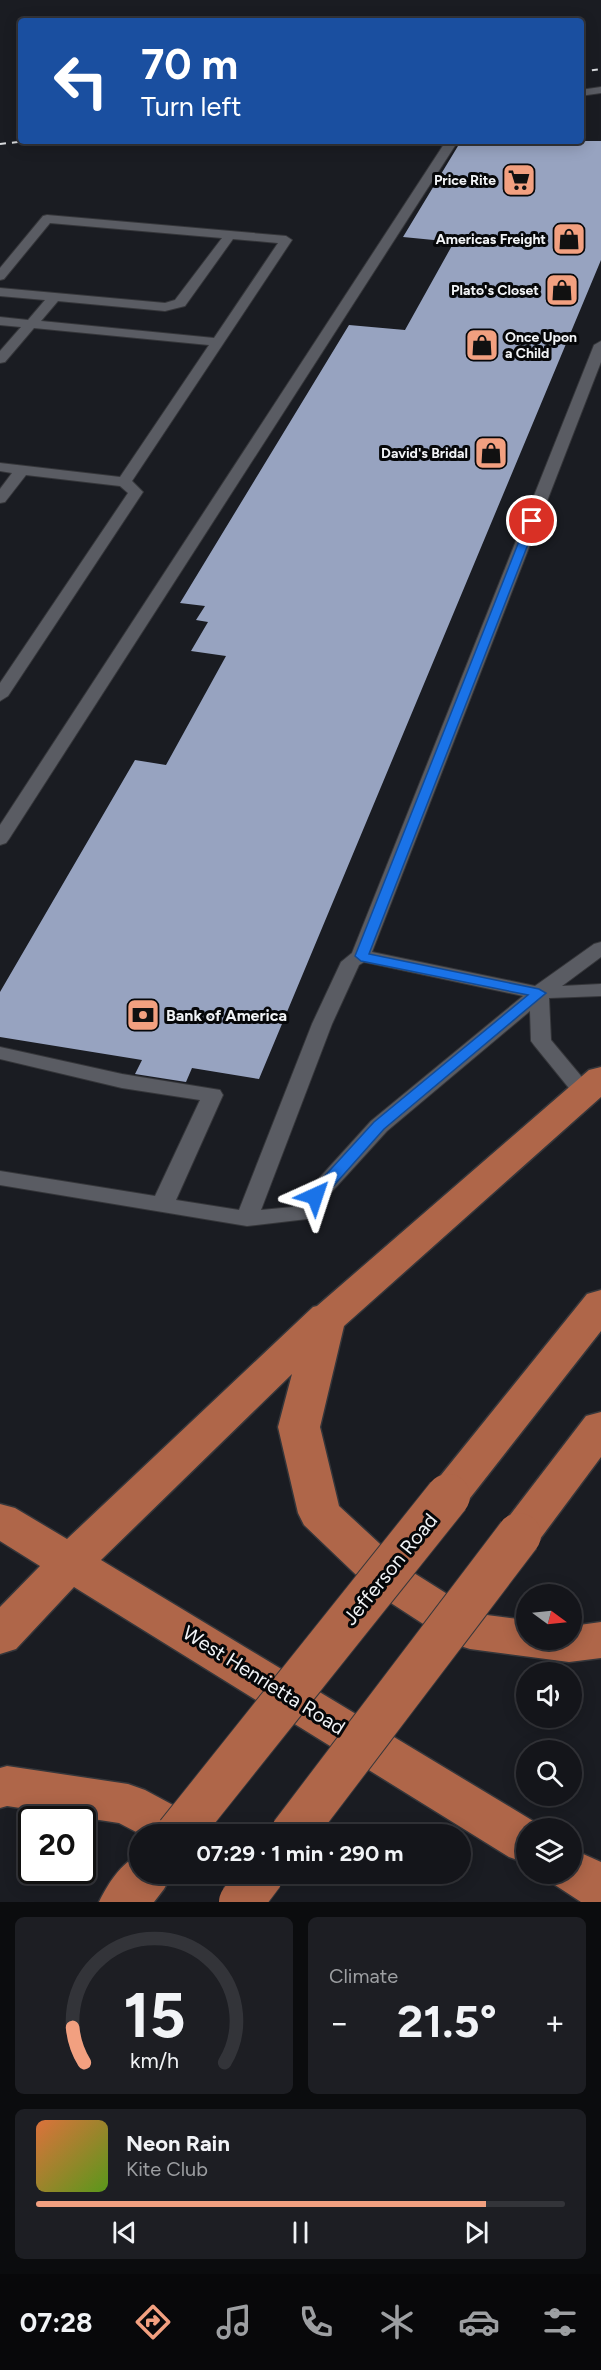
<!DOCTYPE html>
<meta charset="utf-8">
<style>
body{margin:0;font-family:Figtree,sans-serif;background:#1d1e23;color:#f1f3f6;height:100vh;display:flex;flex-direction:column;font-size:22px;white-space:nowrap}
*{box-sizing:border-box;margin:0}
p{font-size:20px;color:#9d9fa2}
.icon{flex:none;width:33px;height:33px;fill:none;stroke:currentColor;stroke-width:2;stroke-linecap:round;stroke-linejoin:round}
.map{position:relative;height:1902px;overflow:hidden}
.side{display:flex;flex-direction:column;gap:15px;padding:15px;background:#0b0c0e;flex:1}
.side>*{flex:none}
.hud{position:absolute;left:18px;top:18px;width:566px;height:126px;border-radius:6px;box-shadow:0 3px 15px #0003,0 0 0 2px #333439;background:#1a4fa0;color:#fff;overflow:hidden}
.needle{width:39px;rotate:105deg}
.controls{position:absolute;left:516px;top:1584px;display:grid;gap:12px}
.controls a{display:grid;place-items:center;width:66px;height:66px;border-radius:50%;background:#14151a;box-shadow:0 3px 15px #0003,0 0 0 2px #333439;font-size:30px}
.speed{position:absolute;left:18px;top:1806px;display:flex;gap:12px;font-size:30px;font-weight:700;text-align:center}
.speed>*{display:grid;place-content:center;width:78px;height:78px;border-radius:50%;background:#14151a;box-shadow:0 3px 15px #0003,0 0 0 2px #333439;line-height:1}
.speed .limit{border:3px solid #111;border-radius:9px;background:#fff;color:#111}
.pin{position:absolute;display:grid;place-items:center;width:51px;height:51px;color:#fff;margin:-26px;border:3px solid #fff;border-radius:50%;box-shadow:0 2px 6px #0007}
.me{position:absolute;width:66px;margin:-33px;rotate:42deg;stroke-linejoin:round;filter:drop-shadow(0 0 4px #0008)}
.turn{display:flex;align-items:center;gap:21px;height:126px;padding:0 24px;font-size:27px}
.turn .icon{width:78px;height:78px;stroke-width:2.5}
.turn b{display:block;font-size:42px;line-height:51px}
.big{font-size:45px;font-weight:700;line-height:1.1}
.side .widget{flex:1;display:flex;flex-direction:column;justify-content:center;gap:9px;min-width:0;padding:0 21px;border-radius:9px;background:#1d1e23}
.side .dial{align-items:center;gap:0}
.dial svg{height:156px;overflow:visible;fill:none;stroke:#333439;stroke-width:7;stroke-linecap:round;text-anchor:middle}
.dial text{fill:#f1f3f6;stroke:none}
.song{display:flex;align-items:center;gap:18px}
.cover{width:72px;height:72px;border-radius:9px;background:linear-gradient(135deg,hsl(20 70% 55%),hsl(90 70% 35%))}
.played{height:6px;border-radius:3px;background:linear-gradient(90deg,#f2a080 85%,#333439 85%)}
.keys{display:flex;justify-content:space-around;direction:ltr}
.heat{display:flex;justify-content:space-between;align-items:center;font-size:33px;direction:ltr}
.side .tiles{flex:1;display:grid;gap:15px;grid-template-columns:1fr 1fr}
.widget:last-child{grid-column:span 2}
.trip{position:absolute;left:129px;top:1824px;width:342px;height:60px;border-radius:30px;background:#14151a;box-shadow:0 3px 15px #0003,0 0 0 2px #333439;font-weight:700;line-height:60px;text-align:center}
.tabs{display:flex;height:96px;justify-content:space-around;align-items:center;background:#08080a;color:#9d9fa2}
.tabs .icon{width:42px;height:42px}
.tabs .active{color:#f2a080}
.tabs b{font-size:27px;color:#f1f3f6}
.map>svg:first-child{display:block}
.building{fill:#97a3c0}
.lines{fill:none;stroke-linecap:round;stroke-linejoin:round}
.service-casing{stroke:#35363a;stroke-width:2}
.primary-casing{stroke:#35363a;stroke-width:3}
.service{fill:#5a5c63;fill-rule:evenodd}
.primary{fill:#af6649;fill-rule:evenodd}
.rail{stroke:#d8dadd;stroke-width:2;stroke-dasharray:6 6;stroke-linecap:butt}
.primary-bridge-casing{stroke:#35363a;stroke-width:46;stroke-linecap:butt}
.primary-bridge{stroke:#af6649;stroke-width:44}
.route{fill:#1a73e8;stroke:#114b97;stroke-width:1.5}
.labels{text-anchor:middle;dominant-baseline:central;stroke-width:6;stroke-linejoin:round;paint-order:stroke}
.far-poi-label{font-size:14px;font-weight:bold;fill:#f1f3f6;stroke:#060709;text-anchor:end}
.poi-label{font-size:16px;font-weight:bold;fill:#f1f3f6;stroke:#060709;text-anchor:start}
.near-street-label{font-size:20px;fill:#f1f3f6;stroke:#060709}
</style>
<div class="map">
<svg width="601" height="1902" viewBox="0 0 601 1902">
<rect width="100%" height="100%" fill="#1a1c22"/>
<path class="building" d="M461,141H601V260L259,1079L192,1068L186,1082L135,1074L142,1060L0,1037V992L135,760L166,765L226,656L191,651L208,622L196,620L205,606L180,603L349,325L405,330L454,242L403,237Z"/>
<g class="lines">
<g class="service-casing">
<g id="service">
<path d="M601,87V93L580,96V90Z"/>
<path d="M446,141H458L9,839L6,843L0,845V825Z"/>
<path d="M47,215L286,236L292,240L132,481L143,492L8,696L0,701V683L128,493L120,486L26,475L5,502L0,503V489L12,473L0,471V463L120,477L209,345L34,328L5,362L0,363V351L21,327L0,325V317L28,320L45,300L0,296V288L165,303L175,300L222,238L50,223L4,279L0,280V268L43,216ZM233,239L278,243L214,338L41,321L58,301L165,311L185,306Z"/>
<path d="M601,341V362L372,952L535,986L594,944L601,942V957L562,986L601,984V996L549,998L551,1040L591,1088L594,1093L591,1098L584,1100L577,1098L534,1045L531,1041L530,1011L387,1131L307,1219L247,1226L0,1185V1171L155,1196L200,1100L122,1088L0,1059V1047L122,1074L220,1090L223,1095L176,1200L239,1210L312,1024L341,962L352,953L594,345ZM364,962L523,996L371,1121L293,1207L261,1210L332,1024L359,965Z"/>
</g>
</g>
<g class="primary-casing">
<g id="primary">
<path d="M601,1067V1097L344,1326L320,1427L339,1506L406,1568L479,1614L526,1620V1640H572V1626L601,1622V1658L569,1662L470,1649L454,1644L374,1592L304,1525L298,1513L278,1427L292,1374L101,1560L543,1827L526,1828V1863L509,1857L74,1587L16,1649L0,1654V1607L40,1566L0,1541V1504L15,1508L67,1539L313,1307L317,1306L589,1070Z"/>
<path d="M601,1290V1331L463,1507L448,1512L433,1507L427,1496L433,1485L587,1294Z"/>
<path d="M601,1412V1457L534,1547L519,1552L504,1547L497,1535L504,1523L586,1416Z"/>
<path d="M7,1766L128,1784L145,1790L199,1819L206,1834H140L119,1823L7,1806L0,1808V1768Z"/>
<path d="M572,1849L601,1862V1902H581L555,1885L549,1874H572Z"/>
<path d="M140,1855V1874H172L164,1889L154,1902H99C108,1884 121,1862 140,1855Z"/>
</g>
</g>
<use href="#service" class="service"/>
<use href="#primary" class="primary"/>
<g class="rail">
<path d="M580,72L601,69"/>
<path d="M0,144L28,141"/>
</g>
<g class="primary-bridge-casing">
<g id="primary-bridge">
<path d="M178,1834L448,1496"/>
<path d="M292,1834L519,1535"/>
<path d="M241,1902L262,1874"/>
</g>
</g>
<use href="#primary-bridge" class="primary-bridge"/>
</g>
<path class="route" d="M532,518L537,521L369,954L539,989L546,993L384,1129L321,1200H310L307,1196L310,1192L374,1122L528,995L361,961L355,956L527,521Z"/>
<defs>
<g id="supermarket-square" transform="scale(1.725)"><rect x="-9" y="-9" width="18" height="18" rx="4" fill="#f2a080" stroke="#060709"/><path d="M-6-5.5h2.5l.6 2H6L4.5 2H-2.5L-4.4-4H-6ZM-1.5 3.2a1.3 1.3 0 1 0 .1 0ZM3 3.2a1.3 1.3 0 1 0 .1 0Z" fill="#111"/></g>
<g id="shop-square" transform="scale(1.725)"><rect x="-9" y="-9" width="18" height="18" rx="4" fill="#f2a080" stroke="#060709"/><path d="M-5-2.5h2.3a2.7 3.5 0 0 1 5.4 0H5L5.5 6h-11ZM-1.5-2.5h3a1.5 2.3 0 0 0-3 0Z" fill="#111"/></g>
<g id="bank-square" transform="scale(1.725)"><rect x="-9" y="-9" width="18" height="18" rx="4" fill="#f2a080" stroke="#060709"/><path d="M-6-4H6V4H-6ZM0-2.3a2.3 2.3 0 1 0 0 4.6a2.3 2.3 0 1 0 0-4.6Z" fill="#111"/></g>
</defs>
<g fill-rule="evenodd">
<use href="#supermarket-square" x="519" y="180"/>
<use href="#shop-square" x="569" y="239"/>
<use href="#shop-square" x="562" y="290"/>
<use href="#shop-square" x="482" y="345"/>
<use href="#shop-square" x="491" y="453"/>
<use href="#bank-square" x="143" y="1015"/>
</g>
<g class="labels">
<g class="far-poi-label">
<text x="496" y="180">Price Rite</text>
<text x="546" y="239">Americas Freight</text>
<text x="539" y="290">Plato's Closet</text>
<text x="505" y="337" text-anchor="start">Once Upon<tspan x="505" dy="16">a Child</tspan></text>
<text x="468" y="453">David's Bridal</text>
</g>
<g class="poi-label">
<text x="166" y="1015">Bank of America</text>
</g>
<g class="near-street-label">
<text transform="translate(390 1569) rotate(-51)">Jefferson Road</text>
<text transform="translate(264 1680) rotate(32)">West Henrietta Road</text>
</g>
</g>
</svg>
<div class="controls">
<a><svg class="needle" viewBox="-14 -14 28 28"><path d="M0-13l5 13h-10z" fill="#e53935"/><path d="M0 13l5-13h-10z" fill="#9d9fa2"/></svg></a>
<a><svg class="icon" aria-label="sound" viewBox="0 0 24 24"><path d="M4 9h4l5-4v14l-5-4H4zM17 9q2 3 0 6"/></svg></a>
<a><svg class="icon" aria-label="search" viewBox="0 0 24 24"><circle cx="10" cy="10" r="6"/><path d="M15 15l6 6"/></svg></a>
<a><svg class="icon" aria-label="layers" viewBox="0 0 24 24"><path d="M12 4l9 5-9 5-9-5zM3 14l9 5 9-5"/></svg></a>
</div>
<div class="speed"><div class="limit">20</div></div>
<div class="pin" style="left:532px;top:521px;background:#d93025"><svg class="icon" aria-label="arrive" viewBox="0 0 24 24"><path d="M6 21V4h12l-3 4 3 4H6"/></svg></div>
<svg class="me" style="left:315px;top:1196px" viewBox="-20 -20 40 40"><path d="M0-17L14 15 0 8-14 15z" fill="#1a73e8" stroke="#fff" stroke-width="4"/></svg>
<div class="trip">07:29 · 1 min · 290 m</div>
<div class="hud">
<div class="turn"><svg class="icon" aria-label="left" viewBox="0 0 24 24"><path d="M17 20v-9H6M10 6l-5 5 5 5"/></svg><div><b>70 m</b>Turn left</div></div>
</div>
</div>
<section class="side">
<div class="tiles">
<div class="widget dial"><svg viewBox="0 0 100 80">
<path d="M14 69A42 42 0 1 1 86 69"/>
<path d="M14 69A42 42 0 0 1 8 51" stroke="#f2a080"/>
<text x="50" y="56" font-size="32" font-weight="700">15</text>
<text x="50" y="72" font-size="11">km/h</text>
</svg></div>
<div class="widget"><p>Climate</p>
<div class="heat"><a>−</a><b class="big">21.5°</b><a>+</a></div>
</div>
<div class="widget">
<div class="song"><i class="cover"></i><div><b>Neon Rain</b><p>Kite Club</p></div></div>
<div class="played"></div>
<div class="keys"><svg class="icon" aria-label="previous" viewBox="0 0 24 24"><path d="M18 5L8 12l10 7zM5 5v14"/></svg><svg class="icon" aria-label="pause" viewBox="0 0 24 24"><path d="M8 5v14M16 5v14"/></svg><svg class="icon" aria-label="next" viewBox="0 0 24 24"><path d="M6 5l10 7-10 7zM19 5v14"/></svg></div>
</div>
</div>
</section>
<nav class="tabs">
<b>07:28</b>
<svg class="icon active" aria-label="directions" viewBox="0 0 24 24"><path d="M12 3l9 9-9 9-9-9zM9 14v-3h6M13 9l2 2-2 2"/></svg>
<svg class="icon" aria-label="music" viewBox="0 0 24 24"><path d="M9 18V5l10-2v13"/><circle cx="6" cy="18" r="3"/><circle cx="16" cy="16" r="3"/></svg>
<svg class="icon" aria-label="phone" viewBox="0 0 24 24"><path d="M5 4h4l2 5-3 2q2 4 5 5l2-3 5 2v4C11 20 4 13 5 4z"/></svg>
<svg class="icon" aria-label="climate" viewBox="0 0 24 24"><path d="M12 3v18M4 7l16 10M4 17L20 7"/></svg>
<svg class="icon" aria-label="car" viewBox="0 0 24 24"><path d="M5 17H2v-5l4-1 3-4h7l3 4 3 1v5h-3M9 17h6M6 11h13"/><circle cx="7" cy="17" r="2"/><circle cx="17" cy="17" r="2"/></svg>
<svg class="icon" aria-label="filters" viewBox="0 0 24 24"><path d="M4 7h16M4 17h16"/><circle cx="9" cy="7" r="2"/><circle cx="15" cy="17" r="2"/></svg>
</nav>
